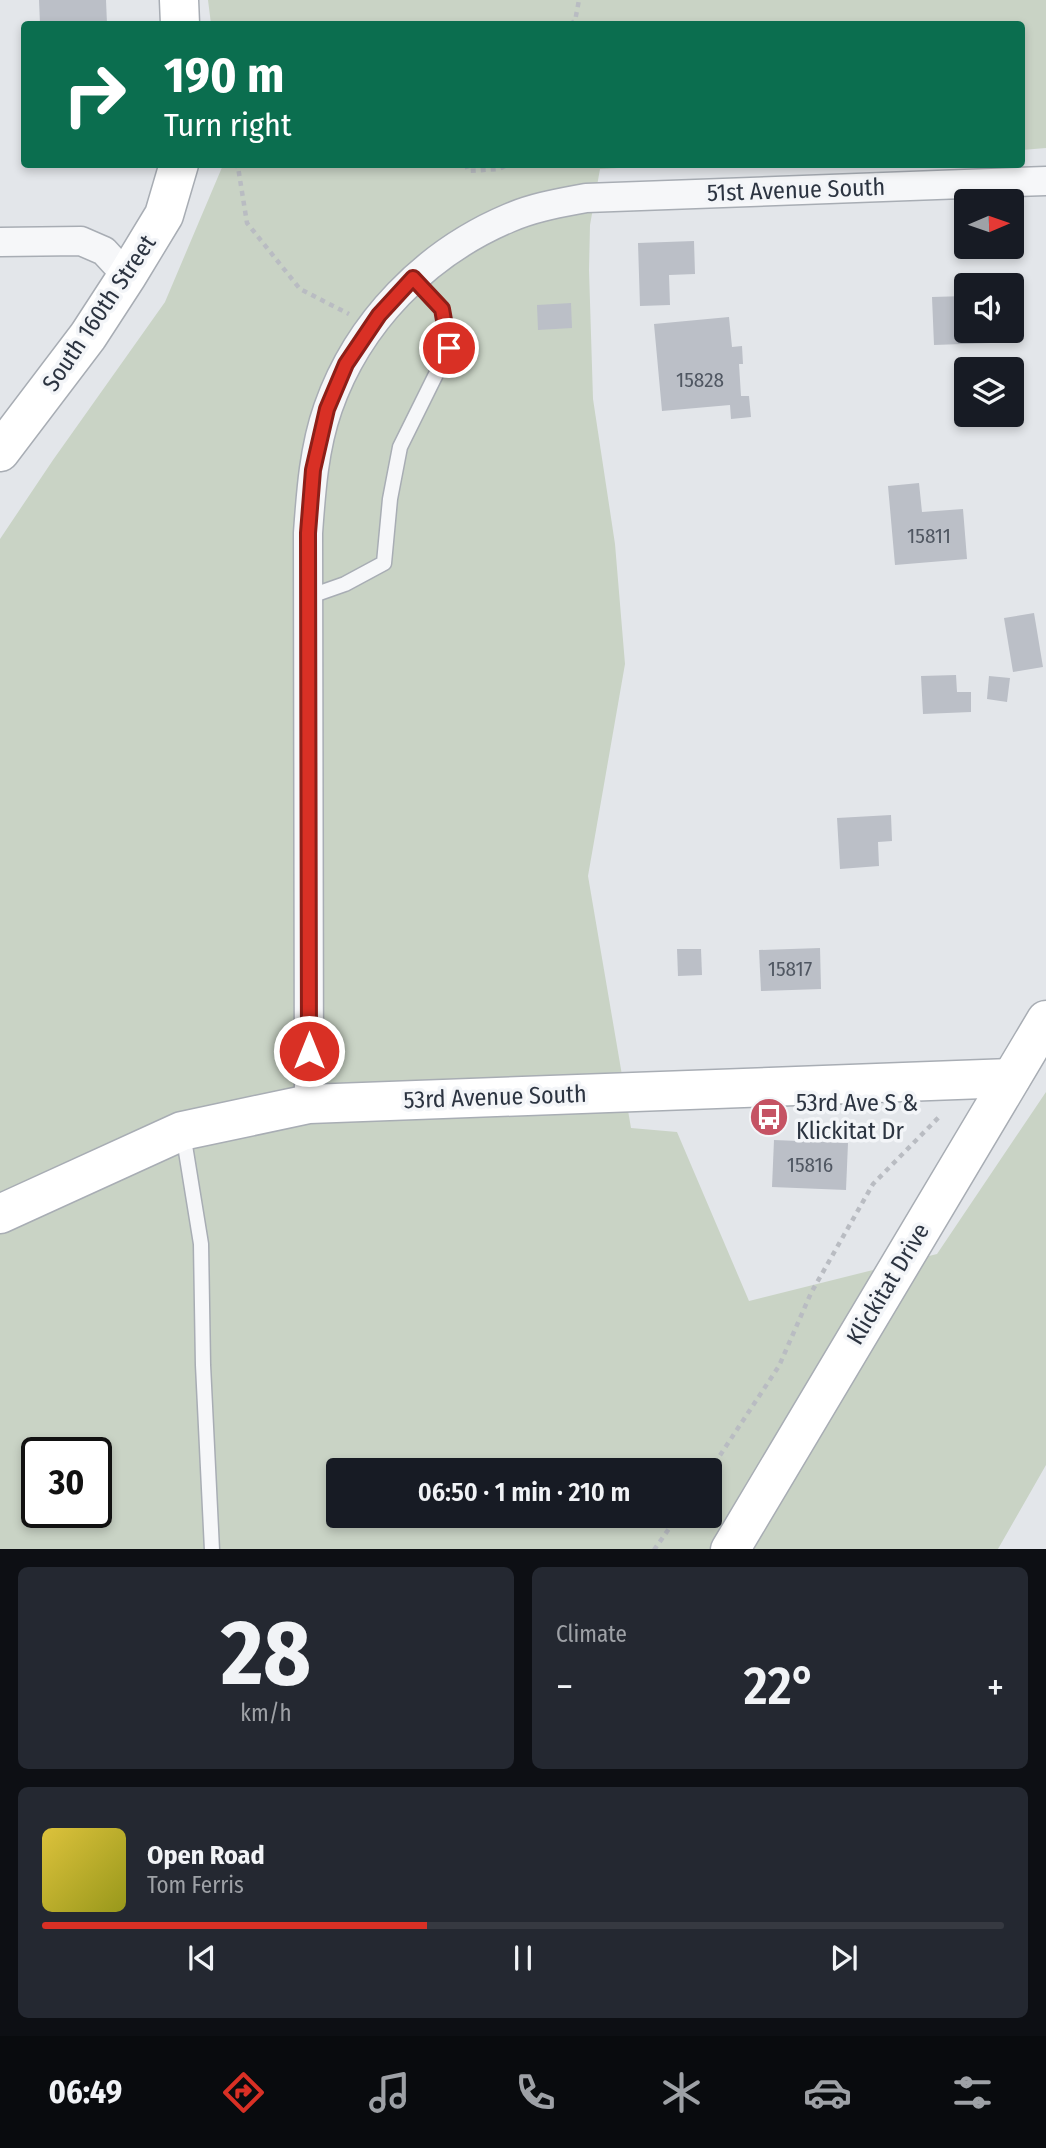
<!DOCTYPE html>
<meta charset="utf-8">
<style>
body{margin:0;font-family:"Fira Sans Condensed",sans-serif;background:#242831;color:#f1f3f6;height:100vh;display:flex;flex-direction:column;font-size:26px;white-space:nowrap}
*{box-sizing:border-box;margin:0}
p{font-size:23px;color:#9ea1a6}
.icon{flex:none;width:38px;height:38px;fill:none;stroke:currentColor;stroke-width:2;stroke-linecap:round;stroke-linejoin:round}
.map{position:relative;height:1549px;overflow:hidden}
.details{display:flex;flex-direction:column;gap:18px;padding:18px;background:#0d0f14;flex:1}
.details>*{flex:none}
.hud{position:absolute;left:21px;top:21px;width:1004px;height:147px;border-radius:7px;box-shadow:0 4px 10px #0003;background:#0b6e4f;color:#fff;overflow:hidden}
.needle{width:46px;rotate:88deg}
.tools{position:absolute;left:954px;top:189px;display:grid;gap:14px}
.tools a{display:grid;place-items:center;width:70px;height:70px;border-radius:7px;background:#171b24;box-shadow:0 4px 10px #0003;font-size:35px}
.speed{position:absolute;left:21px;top:1437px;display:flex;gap:14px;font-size:35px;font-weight:700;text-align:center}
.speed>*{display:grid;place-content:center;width:91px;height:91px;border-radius:50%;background:#171b24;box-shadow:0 4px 10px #0003;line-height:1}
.speed .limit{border:4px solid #111;border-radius:10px;background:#fff;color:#111}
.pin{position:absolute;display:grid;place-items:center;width:60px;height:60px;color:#fff;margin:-30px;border:4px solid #fff;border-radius:50%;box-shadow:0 2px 7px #0007}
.me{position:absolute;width:77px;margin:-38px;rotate:0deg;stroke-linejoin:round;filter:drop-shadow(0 0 5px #0008)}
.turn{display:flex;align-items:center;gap:24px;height:147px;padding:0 28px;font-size:32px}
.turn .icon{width:91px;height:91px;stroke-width:2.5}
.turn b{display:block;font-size:49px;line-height:60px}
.big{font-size:52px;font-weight:600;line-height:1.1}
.details .tile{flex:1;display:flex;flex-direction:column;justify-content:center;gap:10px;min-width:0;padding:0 24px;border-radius:10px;background:#242831}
.details .dial{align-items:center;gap:0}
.dial b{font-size:91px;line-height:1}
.song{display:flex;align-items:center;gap:21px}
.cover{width:84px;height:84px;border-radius:10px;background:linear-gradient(135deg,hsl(50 70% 55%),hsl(60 70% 35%))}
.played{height:7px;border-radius:4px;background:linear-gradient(90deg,#d93025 40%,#363941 40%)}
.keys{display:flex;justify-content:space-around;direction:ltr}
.heat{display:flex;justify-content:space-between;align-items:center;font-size:38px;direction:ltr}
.details .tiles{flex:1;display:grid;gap:18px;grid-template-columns:1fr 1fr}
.tile:last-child{grid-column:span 2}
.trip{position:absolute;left:326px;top:1458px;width:396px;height:70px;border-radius:7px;background:#171b24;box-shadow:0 4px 10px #0003;font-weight:600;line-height:70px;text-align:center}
.menu{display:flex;height:112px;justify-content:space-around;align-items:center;background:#090b0e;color:#9ea1a6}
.menu .icon{width:49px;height:49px}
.menu .active{color:#d93025}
.menu b{font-size:32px;color:#f1f3f6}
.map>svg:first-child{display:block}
.green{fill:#c9d3c5;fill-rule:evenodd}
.building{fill:#bbbfc7}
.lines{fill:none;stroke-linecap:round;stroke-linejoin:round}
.lane-casing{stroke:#a8adb4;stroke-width:17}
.street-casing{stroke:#a8adb4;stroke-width:31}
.secondary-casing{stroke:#a8adb4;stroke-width:41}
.path{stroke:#b9bcc2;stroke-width:4.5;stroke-dasharray:5 5;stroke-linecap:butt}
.lane{stroke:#f6f7f9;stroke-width:14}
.street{stroke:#f6f7f9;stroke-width:28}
.secondary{stroke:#fff;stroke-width:38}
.route-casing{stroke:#8d1f18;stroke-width:18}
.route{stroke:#d93025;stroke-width:12}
.labels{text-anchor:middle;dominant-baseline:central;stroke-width:7;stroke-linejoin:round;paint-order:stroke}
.number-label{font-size:21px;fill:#505762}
.street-label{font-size:24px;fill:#2c3441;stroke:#f3f5f8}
.poi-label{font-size:24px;fill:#2c3441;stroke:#f3f5f8;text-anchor:start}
</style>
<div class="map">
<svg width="1046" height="1550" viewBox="0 0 1046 1550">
<rect width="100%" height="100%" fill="#e3e6ea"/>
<g class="green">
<path d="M208,0H1046V148L1022,150V24H211Z"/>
<path d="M223,165H676L600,169L590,225L589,270L593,399L615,544L625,664L588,876L631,1128L677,1132L749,1301L937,1254L1046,1092V1465L998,1549L0,1550V539L53,460L165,302ZM37,1452H96V1512H37ZM338,1470H709V1516H338Z"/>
</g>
<g class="building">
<path d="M39,0H106L107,24H40Z"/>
<path d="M694,241L695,274L669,275L670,305L640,306L638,243Z"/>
<path d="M966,296V331H990L991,343L934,345L932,297Z"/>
<path d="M571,303L572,328L538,330L537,305Z"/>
<path d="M729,317L732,347L742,346L743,364H739L741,396H749L751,417L731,419L730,405L662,411L654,324Z"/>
<path d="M919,483L922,512L963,509L967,559L895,565L888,486Z"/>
<path d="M1034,613L1043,667L1013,672L1004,618Z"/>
<path d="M956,675L957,692H971V712L923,714L921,676Z"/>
<path d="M989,676L1010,678L1007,702L987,699Z"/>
<path d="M891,815L892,841L878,842L879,866L840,869L837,818Z"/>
<path d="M820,948L821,989L761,991L759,950Z"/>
<path d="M677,949H701L702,975L678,976Z"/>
<path d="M774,1140L848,1143L846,1190L772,1187Z"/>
</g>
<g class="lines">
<g class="lane-casing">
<g id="lane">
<path d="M308,597L345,584L384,563L390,499L400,447L449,348L442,309L413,278"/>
<path d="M183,1133L201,1244L203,1365L212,1550"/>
</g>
</g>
<g class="street-casing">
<g id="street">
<path d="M0,242L81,241L104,251L127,276"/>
<path d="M309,1104L308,533C311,491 314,448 328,408C358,322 426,253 509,218C534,207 560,203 586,198L1046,181"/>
</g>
</g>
<g class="secondary-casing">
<g id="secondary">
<path d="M179,0L180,24"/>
<path d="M0,452L88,336L127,276L164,215L179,164"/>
<path d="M0,1214L182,1131L309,1104L1011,1078"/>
<path d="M730,1550L1046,1020"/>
</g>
</g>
<g class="path">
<path d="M570,24L575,21L579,0"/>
<path d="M233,164L238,167L247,223L300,289L349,314"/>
<path d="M466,164L468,171L499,169L509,164"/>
<path d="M709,1472L779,1366L811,1293L873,1184L939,1117L940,1114"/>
<path d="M654,1550L678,1516"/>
</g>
<use href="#lane" class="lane"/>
<use href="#street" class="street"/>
<use href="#secondary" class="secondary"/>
</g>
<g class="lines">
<g class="route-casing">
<path id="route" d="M309,1051L308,533L313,470L327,409L346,364L379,315L413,278L442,309L449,348"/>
</g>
<use href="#route" class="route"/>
</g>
<defs>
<g id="bus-disc" transform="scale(2.0125)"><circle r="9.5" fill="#c55364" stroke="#f3f5f8"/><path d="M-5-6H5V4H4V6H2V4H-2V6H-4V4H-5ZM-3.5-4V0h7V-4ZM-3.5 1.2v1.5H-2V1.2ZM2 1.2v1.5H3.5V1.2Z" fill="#fff"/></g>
</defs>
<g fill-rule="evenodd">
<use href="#bus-disc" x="769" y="1117"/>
</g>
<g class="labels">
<g class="number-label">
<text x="700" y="380">15828</text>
<text x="929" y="536">15811</text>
<text x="790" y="969">15817</text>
<text x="810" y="1165">15816</text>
</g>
<g class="street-label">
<text transform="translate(796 190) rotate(-2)">51st Avenue South</text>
<text transform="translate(99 313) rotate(-56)">South 160th Street</text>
<text transform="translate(495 1097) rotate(-2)">53rd Avenue South</text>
<text transform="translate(888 1284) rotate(-59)">Klickitat Drive</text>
</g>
<g class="poi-label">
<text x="796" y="1103">53rd Ave S &amp;<tspan x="796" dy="28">Klickitat Dr</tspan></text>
</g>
</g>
</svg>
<div class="tools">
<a><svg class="needle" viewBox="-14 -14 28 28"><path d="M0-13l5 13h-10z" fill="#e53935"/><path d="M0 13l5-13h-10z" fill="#9ea1a6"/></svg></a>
<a><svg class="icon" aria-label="sound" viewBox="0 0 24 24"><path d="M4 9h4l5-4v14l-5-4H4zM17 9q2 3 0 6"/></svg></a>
<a><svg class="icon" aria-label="layers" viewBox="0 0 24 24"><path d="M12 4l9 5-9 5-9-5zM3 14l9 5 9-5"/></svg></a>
</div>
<div class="speed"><div class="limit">30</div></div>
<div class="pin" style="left:449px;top:348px;background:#d93025"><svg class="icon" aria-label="arrive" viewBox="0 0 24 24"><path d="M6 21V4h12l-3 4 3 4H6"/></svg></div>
<svg class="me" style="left:309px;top:1051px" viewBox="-20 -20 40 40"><circle r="17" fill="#d93025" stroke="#fff" stroke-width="3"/><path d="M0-11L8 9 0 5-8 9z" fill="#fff"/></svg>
<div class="trip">06:50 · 1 min · 210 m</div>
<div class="hud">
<div class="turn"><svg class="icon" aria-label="right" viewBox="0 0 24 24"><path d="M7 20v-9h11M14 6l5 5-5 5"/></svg><div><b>190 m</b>Turn right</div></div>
</div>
</div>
<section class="details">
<div class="tiles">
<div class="tile dial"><b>28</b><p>km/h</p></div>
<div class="tile"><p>Climate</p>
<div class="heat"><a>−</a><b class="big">22°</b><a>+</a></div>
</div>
<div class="tile">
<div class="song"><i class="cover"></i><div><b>Open Road</b><p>Tom Ferris</p></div></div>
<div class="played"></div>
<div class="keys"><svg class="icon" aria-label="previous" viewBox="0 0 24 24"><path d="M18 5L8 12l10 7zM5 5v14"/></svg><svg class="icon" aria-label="pause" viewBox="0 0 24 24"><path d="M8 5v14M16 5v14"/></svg><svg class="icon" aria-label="next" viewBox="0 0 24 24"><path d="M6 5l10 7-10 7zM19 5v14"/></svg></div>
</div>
</div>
</section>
<nav class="menu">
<b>06:49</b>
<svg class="icon active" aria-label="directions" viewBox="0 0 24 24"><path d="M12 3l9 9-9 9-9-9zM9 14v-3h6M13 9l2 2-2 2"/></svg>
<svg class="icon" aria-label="music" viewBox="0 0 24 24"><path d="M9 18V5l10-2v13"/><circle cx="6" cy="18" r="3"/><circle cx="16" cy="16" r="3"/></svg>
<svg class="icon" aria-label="phone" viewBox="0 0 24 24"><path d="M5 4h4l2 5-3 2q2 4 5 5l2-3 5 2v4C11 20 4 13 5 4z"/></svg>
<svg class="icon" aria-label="climate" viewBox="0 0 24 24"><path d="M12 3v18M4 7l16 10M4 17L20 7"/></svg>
<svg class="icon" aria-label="car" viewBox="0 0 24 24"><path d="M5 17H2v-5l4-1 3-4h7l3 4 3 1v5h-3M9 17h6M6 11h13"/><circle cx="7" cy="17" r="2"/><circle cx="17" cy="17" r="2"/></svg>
<svg class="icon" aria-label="filters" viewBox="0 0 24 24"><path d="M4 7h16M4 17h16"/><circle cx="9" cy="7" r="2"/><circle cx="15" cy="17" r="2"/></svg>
</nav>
